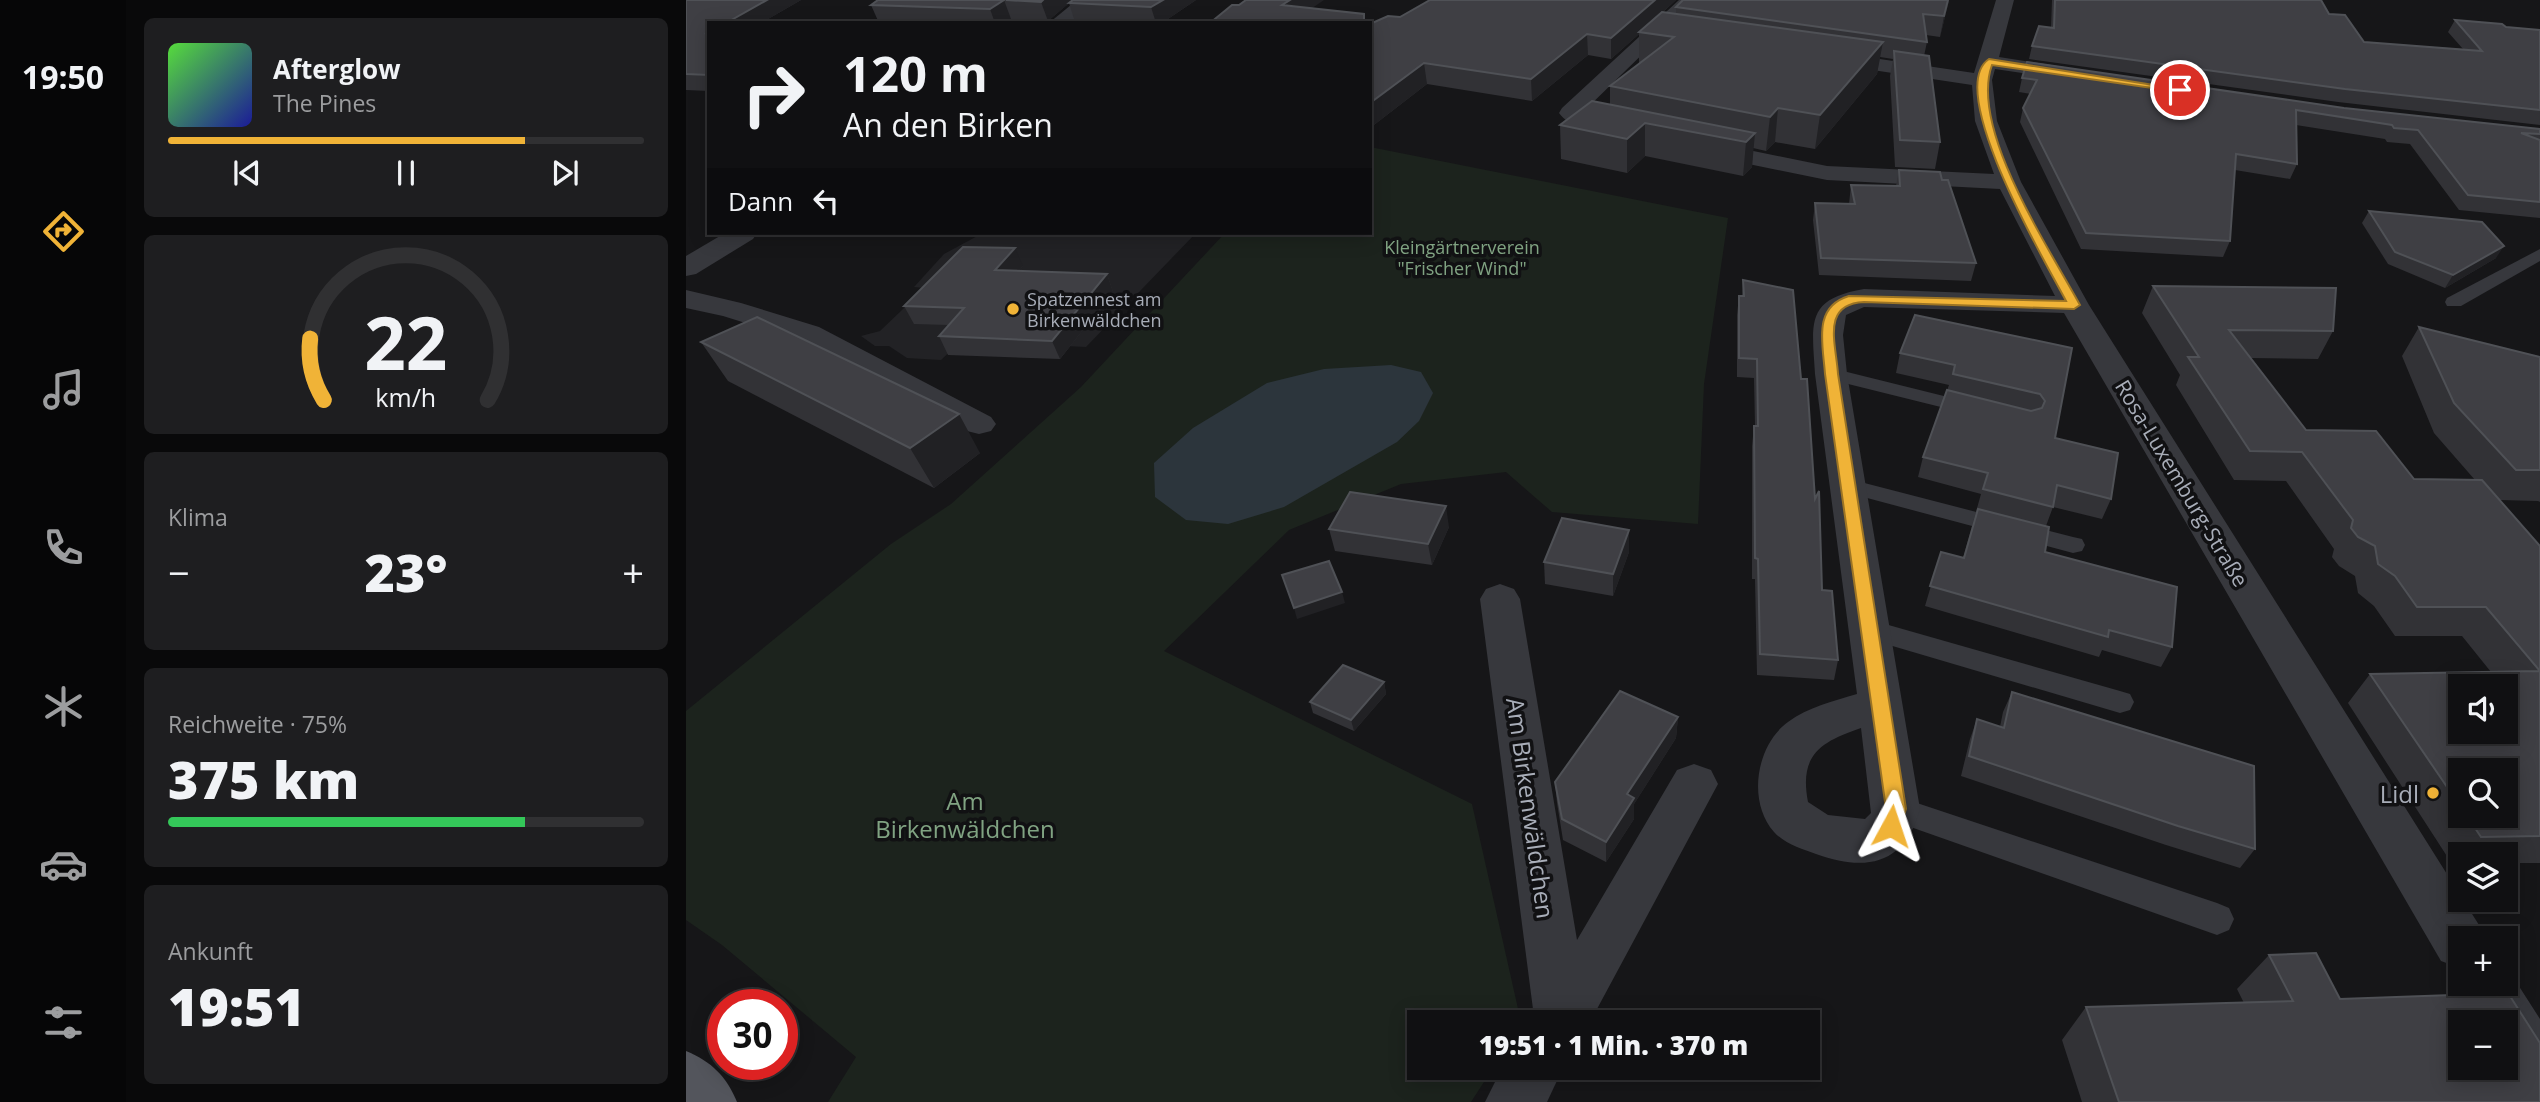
<!DOCTYPE html>
<html lang="de">
<meta charset="utf-8">
<style>
body{margin:0;font-family:"Open Sans",sans-serif;background:#1e1e20;color:#f1f3f6;height:100vh;display:flex;flex-direction:column;font-size:26px;white-space:nowrap}
*{box-sizing:border-box;margin:0}
p{font-size:23px;color:#9c9d9f}
.icon{flex:none;width:38px;height:38px;fill:none;stroke:currentColor;stroke-width:2;stroke-linecap:round;stroke-linejoin:round}
.map{position:relative;flex:1;overflow:hidden}
.sheet{display:flex;flex-direction:column;gap:18px;padding:18px;background:#09090a;width:560px}
.sheet>*{flex:none}
.top-card{position:absolute;left:21px;top:21px;width:665px;height:214px;border-radius:0px;box-shadow:0 4px 18px #0003,0 0 0 2px #303032;background:#101012;color:#f1f3f6;overflow:hidden}
.fabs{position:absolute;left:1762px;top:674px;display:grid;gap:14px}
.fabs a{display:grid;place-items:center;width:70px;height:70px;border-radius:0px;background:#101012;box-shadow:0 4px 18px #0003,0 0 0 2px #303032;font-size:35px}
.speed{position:absolute;left:21px;top:989px;display:flex;gap:14px;font-size:35px;font-weight:700;text-align:center}
.speed>*{display:grid;place-content:center;width:91px;height:91px;border-radius:50%;background:#101012;box-shadow:0 4px 18px #0003,0 0 0 2px #303032;line-height:1}
.speed .limit{border:10px solid #d22;background:#fff;color:#111}
.pin{position:absolute;display:grid;place-items:center;width:60px;height:60px;color:#fff;margin:-30px;border:4px solid #fff;border-radius:50%;box-shadow:0 2px 7px #0007}
.me{position:absolute;width:77px;margin:-38px;rotate:5deg;stroke-linejoin:round;filter:drop-shadow(0 0 5px #0008)}
.turn{display:flex;align-items:center;gap:24px;height:147px;padding:0 21px;font-size:32px}
.turn .icon{width:91px;height:91px;stroke-width:2.5}
.turn b{display:block;font-size:49px;line-height:60px}
.then{display:flex;align-items:center;height:66px;padding:0 21px;background:#0003;gap:14px;font-size:26px}
.big{font-size:52px;font-weight:800;line-height:1.1}
.sheet .widget{flex:1;display:flex;flex-direction:column;justify-content:center;gap:10px;min-width:0;padding:0 24px;border-radius:10px;background:#1e1e20}
.sheet .dial{align-items:center;gap:0}
.dial svg{height:182px;overflow:visible;fill:none;stroke:#303032;stroke-width:7;stroke-linecap:round;text-anchor:middle}
.dial text{fill:#f1f3f6;stroke:none}
.song{display:flex;align-items:center;gap:21px}
.cover{width:84px;height:84px;border-radius:10px;background:linear-gradient(135deg,hsl(110 70% 55%),hsl(240 70% 35%))}
.played{height:7px;border-radius:4px;background:linear-gradient(90deg,#f0b337 75%,#303032 75%)}
.keys{display:flex;justify-content:space-around;direction:ltr}
.heat{display:flex;justify-content:space-between;align-items:center;font-size:38px;direction:ltr}
.charge{height:10px;border-radius:5px;background:linear-gradient(90deg,#34c759 75%,#303032 0)}
.trip{position:absolute;left:721px;top:1010px;width:413px;height:70px;border-radius:0px;background:#101012;box-shadow:0 4px 18px #0003,0 0 0 2px #303032;font-weight:800;line-height:70px;text-align:center}
main{display:flex;flex:1;min-height:0}
.tab-bar{display:flex;flex-direction:column;width:126px;justify-content:space-around;align-items:center;background:#060607;color:#9c9d9f}
.tab-bar .icon{width:49px;height:49px}
.tab-bar .selected{color:#f0b337}
.tab-bar b{font-size:32px;color:#f1f3f6}
.map>svg:first-child{display:block}
.built{fill:#222225}
.green{fill:#1c231d}
.water{fill:#2c353c}
.lines{fill:none;stroke-linecap:round;stroke-linejoin:round}
.service{fill:#37383d;fill-rule:evenodd}
.minor{fill:#37383d;fill-rule:evenodd}
.primary{fill:#53555c;fill-rule:evenodd}
.wall{fill:#323236;fill-rule:evenodd}
.shaded-wall{fill:#212124}
.building{fill:#3f3f44;stroke:#4f5156;stroke-width:2;fill-rule:evenodd}
.route{fill:#f0b337;stroke:#9c7424;stroke-width:2}
.poi-dot{fill:#f0b337;stroke:#111113;stroke-width:2.5}
.labels{text-anchor:middle;dominant-baseline:central;stroke-width:7;stroke-linejoin:round;paint-order:stroke}
.far-park-label{font-size:18px;fill:#80a382;stroke:#111113}
.far-poi-label{font-size:18px;fill:#a8adb8;stroke:#111113;text-anchor:start}
.street-label{font-size:21px;fill:#a8adb8;stroke:#111113}
.near-poi-label{font-size:24px;fill:#a8adb8;stroke:#111113;text-anchor:end}
.near-park-label{font-size:24px;fill:#80a382;stroke:#111113}
.near-street-label{font-size:24px;fill:#a8adb8;stroke:#111113}
</style>
<main>
<nav class="tab-bar">
<b>19:50</b>
<svg class="icon selected" aria-label="directions" viewBox="0 0 24 24"><path d="M12 3l9 9-9 9-9-9zM9 14v-3h6M13 9l2 2-2 2"/></svg>
<svg class="icon" aria-label="music" viewBox="0 0 24 24"><path d="M9 18V5l10-2v13"/><circle cx="6" cy="18" r="3"/><circle cx="16" cy="16" r="3"/></svg>
<svg class="icon" aria-label="phone" viewBox="0 0 24 24"><path d="M5 4h4l2 5-3 2q2 4 5 5l2-3 5 2v4C11 20 4 13 5 4z"/></svg>
<svg class="icon" aria-label="climate" viewBox="0 0 24 24"><path d="M12 3v18M4 7l16 10M4 17L20 7"/></svg>
<svg class="icon" aria-label="car" viewBox="0 0 24 24"><path d="M5 17H2v-5l4-1 3-4h7l3 4 3 1v5h-3M9 17h6M6 11h13"/><circle cx="7" cy="17" r="2"/><circle cx="17" cy="17" r="2"/></svg>
<svg class="icon" aria-label="filters" viewBox="0 0 24 24"><path d="M4 7h16M4 17h16"/><circle cx="9" cy="7" r="2"/><circle cx="15" cy="17" r="2"/></svg>
</nav>
<section class="sheet">
<div class="widget">
<div class="song"><i class="cover"></i><div><b>Afterglow</b><p>The Pines</p></div></div>
<div class="played"></div>
<div class="keys"><svg class="icon" aria-label="previous" viewBox="0 0 24 24"><path d="M18 5L8 12l10 7zM5 5v14"/></svg><svg class="icon" aria-label="pause" viewBox="0 0 24 24"><path d="M8 5v14M16 5v14"/></svg><svg class="icon" aria-label="next" viewBox="0 0 24 24"><path d="M6 5l10 7-10 7zM19 5v14"/></svg></div>
</div>
<div class="widget dial"><svg viewBox="0 0 100 80">
<path d="M14 69A42 42 0 1 1 86 69"/>
<path d="M14 69A42 42 0 0 1 8 42" stroke="#f0b337"/>
<text x="50" y="56" font-size="32" font-weight="700">22</text>
<text x="50" y="72" font-size="11">km/h</text>
</svg></div>
<div class="widget"><p>Klima</p>
<div class="heat"><a>−</a><b class="big">23°</b><a>+</a></div>
</div>
<div class="widget"><p>Reichweite · 75%</p><b class="big">375 km</b><div class="charge"></div></div>
<div class="widget"><p>Ankunft</p><b class="big">19:51</b></div>
</section>
<div class="map">
<svg width="1854" height="1102" viewBox="0 0 1854 1102">
<rect width="100%" height="100%" fill="#161618"/>
<path class="built" d="M297,233H510L400,347L275,341L255,360L221,358L203,346H189L175,336L194,331L239,288L228,287L258,254Z"/>
<path class="green" d="M684,147L1042,218L1018,384L1012,524L866,512L820,472L715,484L603,530L478,651L786,804L835,1022H733V1068H807L785,1102H142L170,1057L36,945L0,920V711L205,544L265,504L395,387L539,233H684Z"/>
<path class="water" d="M705,365L735,372L747,393L733,421L711,442L598,507L542,524L500,520L469,497L468,463L507,428L581,383L638,369Z"/>
<g class="lines">
<g class="service">
<path d="M1854,249V261L1775,306H1761L1759,302L1761,298Z"/>
<path d="M1145,368L1294,405L1298,409L1294,413L1287,415L1138,378L1135,374L1138,370Z"/>
<path d="M1163,479L1387,537L1396,539L1399,545L1396,551L1387,553L1155,491L1152,486L1155,481Z"/>
<path d="M1185,620L1434,691L1444,694L1448,702L1444,710L1434,713L1176,637L1172,630L1176,623Z"/>
<path d="M1210,796L1531,903L1543,908L1548,919L1543,930L1531,935L1199,818L1195,809L1199,800Z"/>
</g>
<g class="minor">
<path d="M391,0H411L384,23H363Z"/>
<path d="M993,0H1012L897,112L903,117L943,125L946,130L943,135C923,140 885,130 873,113L876,108Z"/>
<path d="M1310,0H1328L1313,57L1391,69L1398,71L1401,75L1398,79L1391,81L1309,69L1306,80L1311,121L1335,182L1403,305L1793,925L1798,938H1774V968L1755,961L1378,313L1178,307L1160,315L1157,335L1161,374L1234,809C1219,865 1180,872 1130,854C1116,849 1099,844 1088,832C1061,802 1070,745 1102,722C1122,707 1148,701 1171,694L1129,374C1126,323 1119,299 1178,289L1369,296L1314,189L1141,180L1014,154L1006,152L1002,147L1006,142L1014,140L1141,166L1308,174L1289,121L1286,85L1140,63L1133,61L1130,57L1133,53L1140,51L1288,73ZM1175,728L1185,813L1179,819L1142,815L1122,802C1113,755 1134,742 1175,728Z"/>
<path d="M39,233H71L67,239L10,274L0,276V256Z"/>
<path d="M0,290L55,303L133,327L305,417L310,424L305,431L293,434L281,431L111,339L37,316L0,308Z"/>
<path d="M814,584L828,589L834,599L891,940L991,770L1008,764L1025,770L1032,784L904,1022H846L848,1017L794,599L800,589Z"/>
<path d="M1820,966L1854,1019V1100L1834,1091L1819,1068L1820,1022H1792L1773,984L1774,980V984H1820Z"/>
<path d="M816,1068H877L861,1102H799Z"/>
</g>
<path class="primary" d="M0,1051C26,1062 40,1076 51,1102H0Z"/>
</g>
<g class="wall">
<path d="M0,0H115L75,23H23V91L0,90Z"/>
<path d="M192,0H510L476,23L389,22L383,3L362,21L325,19L319,23H193L185,5Z"/>
<path d="M744,0H990L977,12L990,14V7L1263,0L1254,37L1240,35L1241,42L1238,56L1254,142L1249,169L1209,167L1204,76L1207,59L1194,57L1191,74L1129,149L1089,142L1080,151L1067,148L1066,167L1057,176L959,156L941,173L875,159L874,125L924,104V86L954,63H953V34L925,59L902,55L846,101L741,84L684,128V24L714,17Z"/>
<path d="M1366,0H1635L1643,14L1678,42L1777,49L1762,32L1769,20L1820,27L1854,30V125L1652,102L1343,59L1346,46L1365,28Z"/>
<path d="M1336,78L1658,108L1854,129V218L1773,210L1724,144L1701,142L1699,139L1610,125L1611,164L1604,179L1549,170L1544,241L1537,257L1395,249L1334,122L1337,108L1345,94L1333,92Z"/>
<path d="M1213,170L1256,180L1290,263L1285,281L1133,275L1127,220L1129,203L1163,204L1165,185L1210,186Z"/>
<path d="M1683,211L1810,258L1759,288L1702,264L1676,223Z"/>
<path d="M337,266L332,271L421,274L427,292L374,359L262,355L253,336L263,325L228,324L218,306Z"/>
<path d="M1057,280L1115,379L1129,499L1136,590L1152,660L1148,680L1071,675L1069,579H1066V446L1068,426H1069L1068,378L1051,377V315L1053,296H1056Z"/>
<path d="M1467,286L1647,331L1632,359L1565,358L1620,430L1728,479L1789,480L1748,433L1716,356L1733,327L1854,357V502L1852,501L1814,500L1854,546V863H1820V854H1774V864H1766L1662,703L1684,674L1805,672L1776,636H1709L1688,606L1672,593L1669,576L1653,566L1646,557L1648,549L1600,481L1548,480L1490,385L1494,375L1456,313ZM1774,770L1820,816H1774Z"/>
<path d="M15,342L294,453L248,488L42,381Z"/>
<path d="M1386,348L1369,438L1425,499L1416,519L1367,507L1360,526L1359,552L1486,647L1475,667L1416,650L1413,657L1239,606L1255,552L1277,558L1295,494L1232,477L1237,457L1263,385L1210,373L1214,353Z"/>
<path d="M763,527L746,565L649,551L643,529Z"/>
<path d="M943,552L927,596L859,584L858,562Z"/>
<path d="M698,682L700,694L668,731L627,713L624,702Z"/>
<path d="M1326,692L1569,849L1554,868L1480,845L1275,776L1284,739L1291,719L1314,727L1317,712Z"/>
<path d="M992,717L990,738L948,804V819L920,862L877,840L871,803L869,782Z"/>
<path d="M1583,955L1654,999L1854,1102H1396L1376,1040L1400,1007L1558,1003L1551,989Z"/>
</g>
<g class="shaded-wall">
<path d="M81,0H115L75,23H40Z"/>
<path d="M318,0L325,19L319,23H309L304,9Z"/>
<path d="M357,0H387L362,21L355,2Z"/>
<path d="M477,0H510L476,23H470L465,7Z"/>
<path d="M604,0H638L604,23L596,5Z"/>
<path d="M969,0H990L955,32H953V34L925,59V38Z"/>
<path d="M1262,0L1263,1L1254,37L1258,16Z"/>
<path d="M901,34L902,55L846,101L845,79Z"/>
<path d="M1197,42L1191,74L1129,149L1134,115Z"/>
<path d="M738,63L741,84L684,128V103Z"/>
<path d="M1092,108L1089,142L1080,151L1084,117Z"/>
<path d="M959,123V156L941,173V139Z"/>
<path d="M1069,133L1066,167L1057,176L1060,142Z"/>
<path d="M1818,246L1810,258L1759,288L1767,275Z"/>
<path d="M329,248L337,266L317,288L309,270Z"/>
<path d="M421,274L427,292L374,359L366,341Z"/>
<path d="M273,414L294,453L248,488L224,448Z"/>
<path d="M760,506L763,527L746,565L742,544Z"/>
<path d="M943,530V552L927,596V574Z"/>
<path d="M656,592L659,603L611,619L608,608Z"/>
<path d="M698,682L700,694L668,731L665,720Z"/>
<path d="M992,717L990,738L948,804V819L920,862V842L941,794Z"/>
</g>
<g class="building">
<path d="M0,0H81L40,23H23V32L19,34H23V75L0,74Z"/>
<path d="M192,0H318L304,9L185,5Z"/>
<path d="M320,0H357L355,2Z"/>
<path d="M387,0H477L465,7L383,3Z"/>
<path d="M560,0H604L596,5L678,14V23H524L546,5H553Z"/>
<path d="M744,0H969L925,38L901,34L845,79L738,63L684,103V24L702,16L714,17Z"/>
<path d="M997,0H1262L1258,16L1237,14L1241,42L990,7Z"/>
<path d="M1369,0H1635L1643,14L1659,15L1678,42L1796,51L1769,20L1816,24L1820,27L1854,30V110L1659,89L1346,46L1353,26L1368,28Z"/>
<path d="M976,12L1197,42L1134,115L1092,108L1084,117L924,86L988,37L953,32Z"/>
<path d="M1208,51L1243,56L1254,142L1214,140Z"/>
<path d="M1341,62L1658,108L1854,129V134L1835,133L1854,140V202L1782,195L1732,130L1708,128L1706,125L1610,110L1611,164L1550,154L1544,241L1400,233L1337,108L1351,80L1336,78Z"/>
<path d="M906,101L1069,133L1060,142L959,123L941,139L874,125Z"/>
<path d="M1213,170L1254,172L1256,180H1262L1290,263L1135,258L1129,203L1169,204L1165,185L1214,186Z"/>
<path d="M1683,211L1796,222L1818,246L1767,275L1709,252Z"/>
<path d="M277,247L329,248L309,270L421,274L366,341L253,336L278,308L218,306Z"/>
<path d="M1057,280L1107,290L1115,379H1121L1129,499L1133,491L1136,590L1146,591L1152,660L1074,654L1072,559L1069,558L1068,426H1072L1071,359L1053,358V296H1058Z"/>
<path d="M1467,286L1650,288L1647,331L1543,330L1620,430L1690,431L1728,479L1796,480L1854,546V836L1795,837L1781,816H1820V770H1774V806L1684,674L1854,671L1800,607H1731L1709,576L1692,564L1689,546L1672,537L1665,528L1667,520L1616,452L1564,451L1502,357H1513ZM1774,686H1820V732H1774Z"/>
<path d="M1229,315L1386,348L1369,438L1432,453L1425,499L1371,485L1367,507L1297,489L1302,473L1237,457L1261,390L1345,411L1356,408L1359,401L1354,394L1267,374L1269,365L1214,353Z"/>
<path d="M71,317L273,414L224,448L15,342Z"/>
<path d="M1733,327L1854,357V470H1830L1768,403Z"/>
<path d="M664,492L760,506L742,544L643,529Z"/>
<path d="M1292,509L1363,527L1359,552L1491,587L1486,647L1423,630L1422,637L1244,586L1255,552L1278,558Z"/>
<path d="M876,518L943,530L927,574L858,562Z"/>
<path d="M643,561L656,592L608,608L596,575Z"/>
<path d="M657,665L698,682L665,720L624,702Z"/>
<path d="M934,691L992,717L941,794L948,798L920,842L876,819L869,782Z"/>
<path d="M1326,692L1568,766L1569,849L1492,826L1283,756L1291,719L1318,728Z"/>
<path d="M1630,953L1654,999L1822,993L1854,1043V1102H1433L1400,1007L1607,1001L1583,955ZM1774,1022H1820V1068H1774Z"/>
</g>
<path class="route" d="M1303,59L1499,90L1494,92L1306,65C1283,128 1363,248 1394,305L1388,309L1178,302C1135,304 1150,343 1152,374L1220,809L1212,833L1205,835L1198,833L1195,826L1200,809L1139,374C1137,344 1126,307 1163,296L1380,301C1361,265 1257,89 1303,59Z"/>
<g class="poi-dot">
<circle cx="327" cy="309" r="7"/>
<circle cx="1747" cy="793" r="7"/>
</g>
<g class="labels">
<g class="far-park-label">
<text x="776" y="247">Kleingärtnerverein<tspan x="776" dy="21">"Frischer Wind"</tspan></text>
</g>
<g class="far-poi-label">
<text x="341" y="299">Spatzennest am<tspan x="341" dy="21">Birkenwäldchen</tspan></text>
</g>
<g class="street-label">
<text transform="translate(1496 483) rotate(59)">Rosa-Luxemburg-Straße</text>
</g>
<g class="near-poi-label">
<text x="1733" y="793">Lidl</text>
</g>
<g class="near-park-label">
<text x="279" y="800">Am<tspan x="279" dy="28">Birkenwäldchen</tspan></text>
</g>
<g class="near-street-label">
<text transform="translate(845 808) rotate(82)">Am Birkenwäldchen</text>
</g>
</g>
</svg>
<div class="fabs">
<a><svg class="icon" aria-label="sound" viewBox="0 0 24 24"><path d="M4 9h4l5-4v14l-5-4H4zM17 9q2 3 0 6"/></svg></a>
<a><svg class="icon" aria-label="search" viewBox="0 0 24 24"><circle cx="10" cy="10" r="6"/><path d="M15 15l6 6"/></svg></a>
<a><svg class="icon" aria-label="layers" viewBox="0 0 24 24"><path d="M12 4l9 5-9 5-9-5zM3 14l9 5 9-5"/></svg></a>
<a>+</a>
<a>−</a>
</div>
<div class="speed"><div class="limit">30</div></div>
<div class="pin" style="left:1494px;top:90px;background:#d93025"><svg class="icon" aria-label="arrive" viewBox="0 0 24 24"><path d="M6 21V4h12l-3 4 3 4H6"/></svg></div>
<svg class="me" style="left:1205px;top:826px" viewBox="-20 -20 40 40"><path d="M0-17L14 15 0 8-14 15z" fill="#f0b337" stroke="#fff" stroke-width="4"/></svg>
<div class="trip">19:51 · 1 Min. · 370 m</div>
<div class="top-card">
<div class="turn"><svg class="icon" aria-label="right" viewBox="0 0 24 24"><path d="M7 20v-9h11M14 6l5 5-5 5"/></svg><div><b>120 m</b>An den Birken</div></div>
<div class="then">Dann<svg class="icon" aria-label="left" viewBox="0 0 24 24"><path d="M17 20v-9H6M10 6l-5 5 5 5"/></svg></div>
</div>
</div>
</main>
